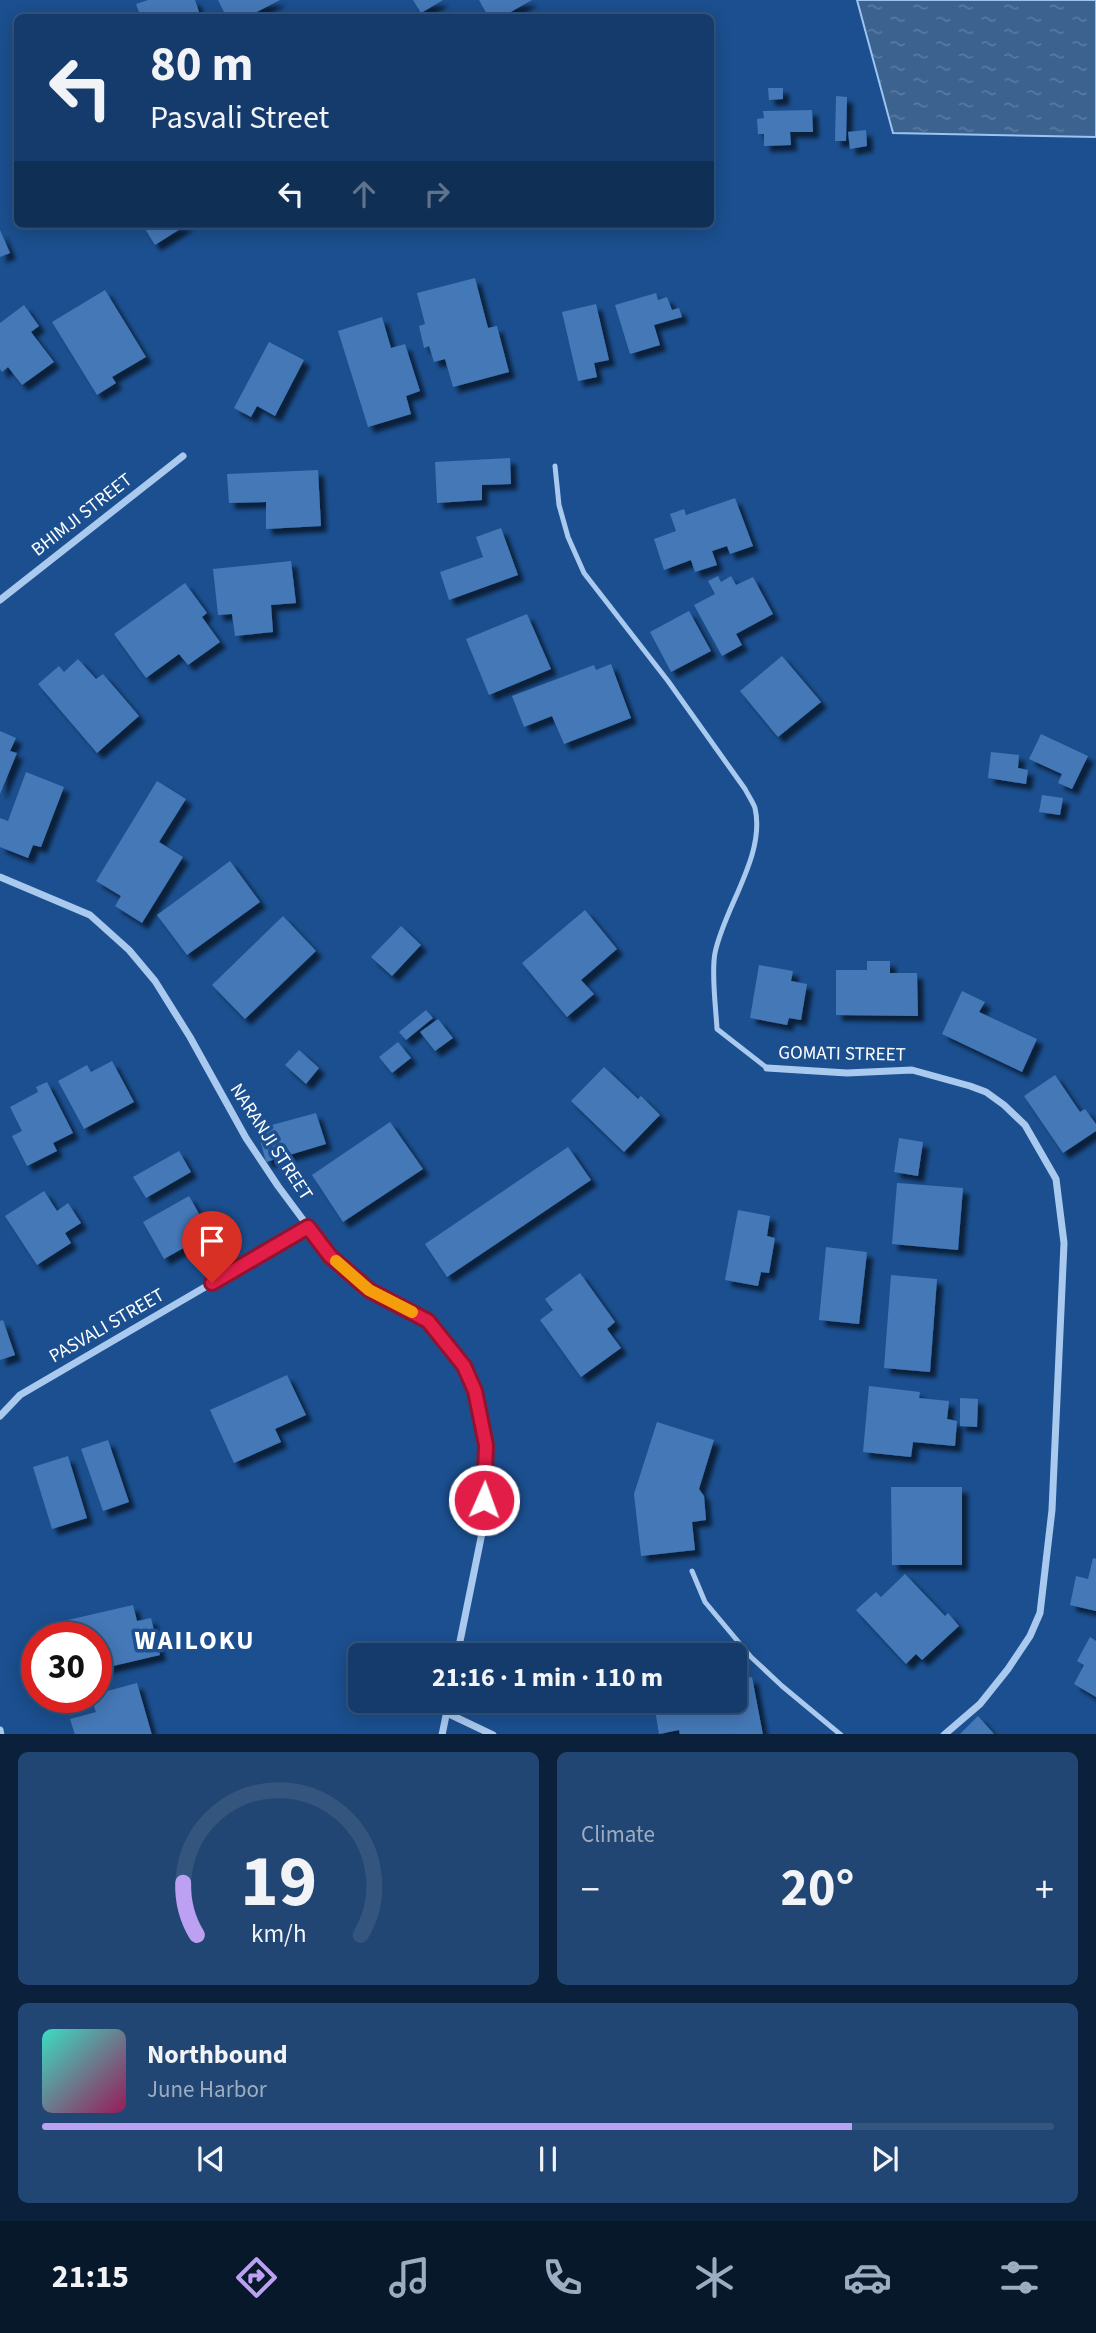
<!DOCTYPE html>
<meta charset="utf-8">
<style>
body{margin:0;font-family:"Source Sans 3",sans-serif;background:#214673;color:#f1f3f6;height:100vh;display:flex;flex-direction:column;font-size:26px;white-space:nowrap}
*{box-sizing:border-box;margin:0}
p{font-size:23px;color:#9dadc1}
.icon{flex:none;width:38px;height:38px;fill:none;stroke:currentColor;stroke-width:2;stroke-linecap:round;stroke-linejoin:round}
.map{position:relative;height:1734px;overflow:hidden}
.sheet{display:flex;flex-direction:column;gap:18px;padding:18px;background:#0b203b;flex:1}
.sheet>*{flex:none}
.banner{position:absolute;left:14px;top:14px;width:700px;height:214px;border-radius:10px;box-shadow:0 4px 18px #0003,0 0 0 2px #33557e;background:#143b6b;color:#f1f3f6;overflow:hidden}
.speed{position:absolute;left:21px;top:1622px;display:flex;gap:14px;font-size:35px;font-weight:700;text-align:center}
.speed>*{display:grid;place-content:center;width:91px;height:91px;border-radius:50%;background:#143b6b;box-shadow:0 4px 18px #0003,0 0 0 2px #33557e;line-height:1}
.speed .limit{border:10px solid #d22;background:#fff;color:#111}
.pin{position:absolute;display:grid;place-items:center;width:60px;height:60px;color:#fff;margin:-72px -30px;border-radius:50% 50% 50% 0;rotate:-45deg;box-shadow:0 0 7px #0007}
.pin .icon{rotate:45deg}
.me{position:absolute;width:77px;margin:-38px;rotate:2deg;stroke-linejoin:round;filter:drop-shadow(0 0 5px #0008)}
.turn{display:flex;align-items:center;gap:24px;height:147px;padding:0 21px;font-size:32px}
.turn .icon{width:91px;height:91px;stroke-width:2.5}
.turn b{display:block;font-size:49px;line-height:60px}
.lanes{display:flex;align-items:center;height:66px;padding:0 21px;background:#0003;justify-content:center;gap:35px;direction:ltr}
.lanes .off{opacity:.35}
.big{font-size:52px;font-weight:700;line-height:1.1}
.sheet .widget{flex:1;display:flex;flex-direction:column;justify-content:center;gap:10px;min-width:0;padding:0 24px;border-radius:10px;background:#214673}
.sheet .dial{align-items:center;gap:0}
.dial svg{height:182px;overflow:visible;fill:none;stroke:#33557e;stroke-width:7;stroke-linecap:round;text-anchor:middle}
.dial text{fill:#f1f3f6;stroke:none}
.song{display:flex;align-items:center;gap:21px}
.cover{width:84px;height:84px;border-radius:10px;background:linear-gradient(135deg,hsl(170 70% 55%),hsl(330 70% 35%))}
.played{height:7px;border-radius:4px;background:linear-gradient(90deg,#bca0f2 80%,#33557e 80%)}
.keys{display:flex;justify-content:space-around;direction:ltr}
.heat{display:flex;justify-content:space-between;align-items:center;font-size:38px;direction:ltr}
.sheet .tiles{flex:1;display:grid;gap:18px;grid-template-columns:1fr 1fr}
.widget:last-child{grid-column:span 2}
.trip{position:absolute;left:348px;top:1643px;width:399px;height:70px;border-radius:10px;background:#143b6b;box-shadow:0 4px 18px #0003,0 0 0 2px #33557e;font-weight:700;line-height:70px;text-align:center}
.dock{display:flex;height:112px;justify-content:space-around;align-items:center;background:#08182b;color:#9dadc1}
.dock .icon{width:49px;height:49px}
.dock .active{color:#bca0f2}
.dock b{font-size:32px;color:#f1f3f6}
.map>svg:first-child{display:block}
.water{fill:url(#water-ripples);stroke:#9cc4f0;stroke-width:2}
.building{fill:#4478b7;filter:url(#shadow)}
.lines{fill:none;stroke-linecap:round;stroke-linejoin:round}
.service{stroke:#a9c9ee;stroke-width:5}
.minor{stroke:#a9c9ee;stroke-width:7}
.route-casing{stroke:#92132f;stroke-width:18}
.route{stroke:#e11d48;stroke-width:12}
.slow{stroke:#f59e0b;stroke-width:12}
.labels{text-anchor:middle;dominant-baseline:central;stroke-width:7;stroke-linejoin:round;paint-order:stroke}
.street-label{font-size:19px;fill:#fff;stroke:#1b4f8f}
.district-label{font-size:26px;font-weight:bold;letter-spacing:2px;fill:#fff;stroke:#1b4f8f}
</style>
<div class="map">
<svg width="1096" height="1735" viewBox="0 0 1096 1735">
<defs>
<pattern id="water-ripples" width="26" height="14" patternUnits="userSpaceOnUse" patternTransform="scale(1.75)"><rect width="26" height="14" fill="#3c6290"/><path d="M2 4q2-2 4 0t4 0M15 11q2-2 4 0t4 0" fill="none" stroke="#597aa1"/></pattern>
<filter id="shadow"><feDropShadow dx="6" dy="6" stdDeviation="2" flood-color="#0009"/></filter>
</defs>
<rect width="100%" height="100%" fill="#1b4f8f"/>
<path class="water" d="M857,0H1096V137L893,133Z"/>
<g class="building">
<path d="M148,0H195L201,18H141L136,4Z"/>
<path d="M218,0H280L245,18H227Z"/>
<path d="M413,0H443L421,13Z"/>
<path d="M479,0H532L500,18H489Z"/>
<path d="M768,88H783V99L769,100Z"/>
<path d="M836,96L847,97L846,141H835Z"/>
<path d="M812,110L813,132H790L791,145L764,146V134H758L757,119L764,118L763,111Z"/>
<path d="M866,130L867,146L850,149L848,132Z"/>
<path d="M142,224H188L155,245Z"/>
<path d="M0,230L10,253L0,257Z"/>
<path d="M475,278L488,328L497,326L509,372L453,387L445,359L434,362L429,346L424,348L419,326L425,324L417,293Z"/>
<path d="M105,290L146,357L112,377L116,383L97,395L52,322Z"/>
<path d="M656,293L658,300L667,297L672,310L679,308L682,317L654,325L660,345L630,354L615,305Z"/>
<path d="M596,304L609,360L594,363L597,377L578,381L562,312Z"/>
<path d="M24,305L39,326L31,332L54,362L22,385L8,367L2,372L0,369V323Z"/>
<path d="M382,317L391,348L405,344L420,391L406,396L411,414L368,427L338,331Z"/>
<path d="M269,342L304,360L275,416L257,406L251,417L234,408Z"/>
<path d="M510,458L511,484L482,485V500L437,503L435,462Z"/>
<path d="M318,470L321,526L266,529V502L229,503L227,474Z"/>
<path d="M735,498L753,546L730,554L727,546L712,551L717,565L695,572L691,560L664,570L654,539L676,531L670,514L684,509L686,515Z"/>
<path d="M501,528L518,575L449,600L440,572L483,557L476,537Z"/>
<path d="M291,561L296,603L271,605L273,632L235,636L232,614L218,615L213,569Z"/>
<path d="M718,576L721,582L731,576L736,585L753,577L773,614L736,634L742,645L722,656L694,605L715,594L708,581Z"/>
<path d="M185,583L207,613L202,617L220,642L188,665L179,654L146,678L114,634Z"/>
<path d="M689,611L711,651L671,672L650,632Z"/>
<path d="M527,614L551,669L489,695L466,639Z"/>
<path d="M782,656L821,702L778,737L740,691Z"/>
<path d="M78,659L96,679L103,674L139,716L97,753L38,684L59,666L64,672Z"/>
<path d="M611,664L631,718L564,744L552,716L524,727L512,696L594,665L596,670Z"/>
<path d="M0,731L16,738L10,751L17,753L0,794Z"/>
<path d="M1041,734L1088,756L1072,789L1058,783L1062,774L1029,759Z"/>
<path d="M991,752L1019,755L1018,768L1028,770L1026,784L988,778Z"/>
<path d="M26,772L64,787L41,847L33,845L28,858L0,847V818L8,821Z"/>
<path d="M157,781L186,799L159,842L183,857L142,923L115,906L121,896L96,881Z"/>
<path d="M1042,795L1063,798L1060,815L1039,812Z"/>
<path d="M230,861L260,902L187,955L157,915Z"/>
<path d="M585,910L617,949L581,980L594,994L567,1017L522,963Z"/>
<path d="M283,916L316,951L245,1019L212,985Z"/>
<path d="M401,926L421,945L392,976L371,957Z"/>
<path d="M867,961H890V973H917L918,1016L836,1015V970H867Z"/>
<path d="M759,965L793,971L791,981L807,984L801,1020L789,1018L787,1025L750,1018Z"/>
<path d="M962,991L985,1002L979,1012L1037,1039L1022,1072L942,1034Z"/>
<path d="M426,1010L433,1018L406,1040L399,1032Z"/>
<path d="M438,1019L453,1038L435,1051L420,1032Z"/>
<path d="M398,1042L411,1058L392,1073L379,1057Z"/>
<path d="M299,1050L319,1068L306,1084L285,1065Z"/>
<path d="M112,1061L134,1102L84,1129L58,1081L87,1065L91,1072Z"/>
<path d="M604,1067L638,1099L641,1096L660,1115L624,1152L571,1101Z"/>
<path d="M1055,1075L1080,1112L1085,1109L1096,1124V1131L1063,1153L1024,1096Z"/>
<path d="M47,1082L73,1133L53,1143L57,1151L27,1166L12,1136L22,1131L10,1107L38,1092L36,1087Z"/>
<path d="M316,1113L326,1144L266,1162L257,1129Z"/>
<path d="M390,1122L423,1169L343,1222L312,1175Z"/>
<path d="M899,1138L923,1142L918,1176L894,1172Z"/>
<path d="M568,1147L591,1180L447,1277L425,1244Z"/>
<path d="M179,1151L191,1172L146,1198L133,1177Z"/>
<path d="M897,1183L963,1188L958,1250L892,1244Z"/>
<path d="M44,1191L57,1211L68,1203L81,1223L65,1233L71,1243L37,1265L5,1216Z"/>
<path d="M189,1196L210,1233L164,1259L143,1222Z"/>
<path d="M738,1210L770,1216L767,1236L775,1238L769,1273L761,1272L758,1286L725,1280Z"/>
<path d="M826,1247L867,1252L859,1324L819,1320Z"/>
<path d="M580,1273L615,1322L607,1329L621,1348L581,1377L540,1320L553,1310L545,1299Z"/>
<path d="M891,1275L937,1279L930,1372L884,1368Z"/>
<path d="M3,1320L15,1355L0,1360V1321Z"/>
<path d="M287,1375L306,1415L275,1429L281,1442L234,1463L210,1410Z"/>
<path d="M869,1386L920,1392L919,1398L949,1401L947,1419L957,1421L955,1446L913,1442L911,1457L863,1452Z"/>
<path d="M960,1398L978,1399L977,1427L960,1426Z"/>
<path d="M657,1422L714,1440L699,1489L704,1496L706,1520L692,1522L695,1550L641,1556L634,1494Z"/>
<path d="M108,1440L129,1502L103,1511L81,1449Z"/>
<path d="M68,1456L87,1518L52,1529L33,1467Z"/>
<path d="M891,1487H962V1565H892Z"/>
<path d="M1093,1558L1096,1559V1611L1070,1605L1076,1576L1088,1579Z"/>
<path d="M905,1574L945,1616L948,1613L959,1626L922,1660L916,1654L906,1664L856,1610L876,1592L881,1597Z"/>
<path d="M133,1605L137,1621L151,1618L160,1655L96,1670V1638H63L59,1622Z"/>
<path d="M1090,1637L1096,1641V1697L1074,1684L1084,1665L1077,1661Z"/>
<path d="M752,1677L763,1735H680L679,1730L659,1734L654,1704L667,1701H735V1680Z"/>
<path d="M137,1683L152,1735H75L70,1719L96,1712L91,1698H96V1694Z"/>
<path d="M978,1716L995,1735H959Z"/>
</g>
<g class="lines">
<g class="service">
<path d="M555,466L559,505L568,537L584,573L668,681L745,789C748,795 753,802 755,808C766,855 724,908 715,953C711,973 716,1008 717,1029L767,1068"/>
<path d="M692,1571L705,1602L751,1657L782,1686L841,1735"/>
</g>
<g class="minor">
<path d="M0,600L183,456"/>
<path d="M0,877L90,915L129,950L155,981L190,1037L246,1138L278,1186L330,1256L369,1290L428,1321L464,1366L475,1391L486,1445L483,1528L457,1656"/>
<path d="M767,1068L847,1073L912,1070L970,1086L986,1092L1004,1105L1025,1125L1056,1179L1064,1243L1052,1510L1040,1613L1030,1636L1008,1669L980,1704L944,1735"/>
<path d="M0,1416L20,1395L308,1227"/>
<path d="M447,1713L493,1735"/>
<path d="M0,1730L1,1735"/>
<path d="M442,1735L449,1701"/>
</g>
</g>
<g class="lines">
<g class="route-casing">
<path id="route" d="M212,1283L308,1227L330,1256L369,1290L428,1321L464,1366L475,1391L486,1445L484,1500"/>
</g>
<use href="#route" class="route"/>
<path class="slow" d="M336,1261L369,1290L412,1312"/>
</g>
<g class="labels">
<g class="street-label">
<text transform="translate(82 515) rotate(-38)">BHIMJI STREET</text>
<text transform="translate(842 1054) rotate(1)">GOMATI STREET</text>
<text transform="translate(271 1142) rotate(57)">NARANJI STREET</text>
<text transform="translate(107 1326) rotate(-30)">PASVALI STREET</text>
</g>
<g class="district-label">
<text x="195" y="1640">WAILOKU</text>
</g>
</g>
</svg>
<div class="speed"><div class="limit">30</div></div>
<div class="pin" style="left:212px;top:1283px;background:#d93025"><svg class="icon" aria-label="arrive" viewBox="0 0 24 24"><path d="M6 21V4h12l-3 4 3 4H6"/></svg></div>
<svg class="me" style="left:484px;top:1500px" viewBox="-20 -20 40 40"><circle r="17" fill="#e11d48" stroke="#fff" stroke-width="3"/><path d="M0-11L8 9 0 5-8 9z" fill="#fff"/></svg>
<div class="trip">21:16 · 1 min · 110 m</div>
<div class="banner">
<div class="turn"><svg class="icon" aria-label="left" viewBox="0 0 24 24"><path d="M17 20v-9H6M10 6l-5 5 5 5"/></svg><div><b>80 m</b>Pasvali Street</div></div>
<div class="lanes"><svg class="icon" aria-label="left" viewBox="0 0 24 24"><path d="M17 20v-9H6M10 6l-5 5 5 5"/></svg><svg class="icon off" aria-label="ahead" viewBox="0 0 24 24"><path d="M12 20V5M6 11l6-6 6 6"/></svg><svg class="icon off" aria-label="right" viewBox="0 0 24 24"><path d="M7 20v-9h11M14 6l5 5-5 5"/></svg></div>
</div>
</div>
<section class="sheet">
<div class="tiles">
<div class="widget dial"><svg viewBox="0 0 100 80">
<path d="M14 69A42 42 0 1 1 86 69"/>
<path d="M14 69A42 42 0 0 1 8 46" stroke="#bca0f2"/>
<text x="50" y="56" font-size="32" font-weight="700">19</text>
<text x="50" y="72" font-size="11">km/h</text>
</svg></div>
<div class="widget"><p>Climate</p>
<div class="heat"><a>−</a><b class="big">20°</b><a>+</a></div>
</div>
<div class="widget">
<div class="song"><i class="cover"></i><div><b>Northbound</b><p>June Harbor</p></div></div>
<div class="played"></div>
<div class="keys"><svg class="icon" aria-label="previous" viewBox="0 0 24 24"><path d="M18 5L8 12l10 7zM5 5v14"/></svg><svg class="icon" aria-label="pause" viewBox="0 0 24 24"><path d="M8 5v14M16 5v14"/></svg><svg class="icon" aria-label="next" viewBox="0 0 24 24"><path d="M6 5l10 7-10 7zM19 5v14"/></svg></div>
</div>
</div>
</section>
<nav class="dock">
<b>21:15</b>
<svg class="icon active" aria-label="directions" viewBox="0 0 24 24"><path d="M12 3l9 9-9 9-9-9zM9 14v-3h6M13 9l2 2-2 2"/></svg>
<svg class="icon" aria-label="music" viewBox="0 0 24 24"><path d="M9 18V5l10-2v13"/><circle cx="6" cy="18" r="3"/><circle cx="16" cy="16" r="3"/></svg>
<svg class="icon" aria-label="phone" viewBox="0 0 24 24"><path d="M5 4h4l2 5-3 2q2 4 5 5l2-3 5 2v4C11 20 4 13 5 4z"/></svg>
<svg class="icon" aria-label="climate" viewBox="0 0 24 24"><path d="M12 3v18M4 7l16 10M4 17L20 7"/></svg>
<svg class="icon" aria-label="car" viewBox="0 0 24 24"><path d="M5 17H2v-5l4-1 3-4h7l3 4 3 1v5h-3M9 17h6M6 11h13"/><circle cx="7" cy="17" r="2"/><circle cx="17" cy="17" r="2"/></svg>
<svg class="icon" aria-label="filters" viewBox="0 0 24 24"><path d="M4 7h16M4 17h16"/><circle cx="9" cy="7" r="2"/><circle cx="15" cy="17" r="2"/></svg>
</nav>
